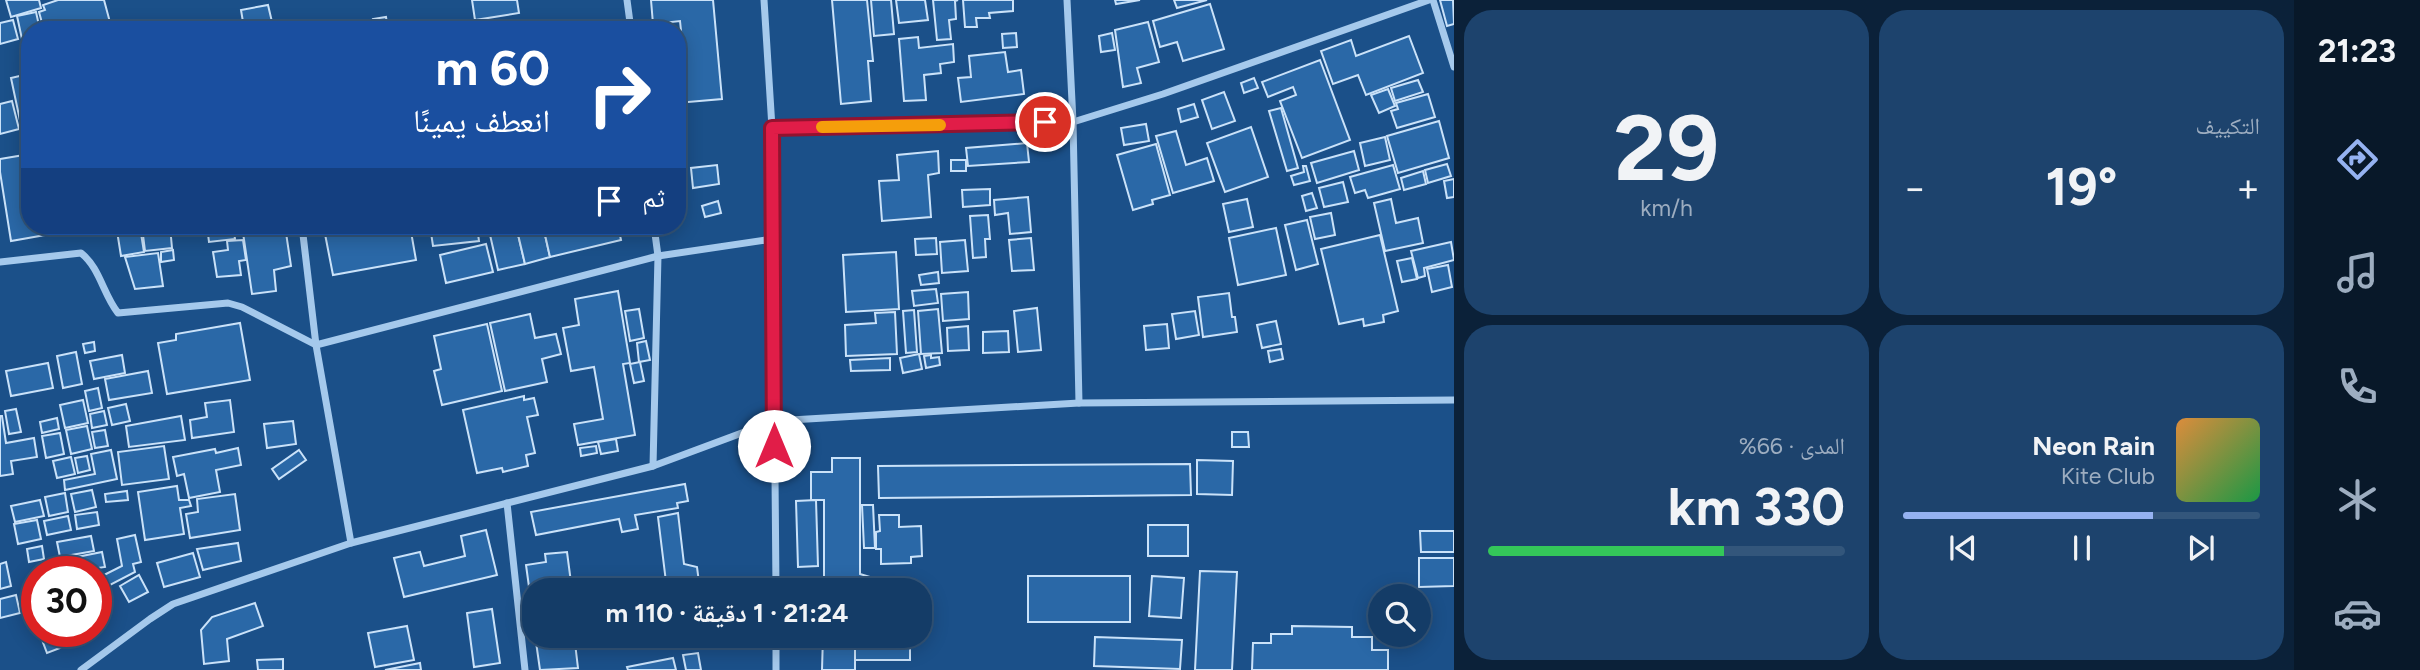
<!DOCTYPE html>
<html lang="ar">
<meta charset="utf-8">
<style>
body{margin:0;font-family:Figtree,"Noto Naskh Arabic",sans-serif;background:#1d436d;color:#f1f3f6;direction:rtl;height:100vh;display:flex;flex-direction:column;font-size:26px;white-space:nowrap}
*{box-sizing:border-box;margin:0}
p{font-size:23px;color:#9dadc0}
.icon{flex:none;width:38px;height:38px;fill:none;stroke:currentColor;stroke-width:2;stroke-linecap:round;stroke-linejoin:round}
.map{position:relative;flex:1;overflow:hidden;direction:ltr}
.side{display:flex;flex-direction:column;gap:10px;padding:10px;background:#0b2139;width:840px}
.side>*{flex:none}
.banner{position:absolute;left:21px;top:21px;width:665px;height:214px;border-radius:28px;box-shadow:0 4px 18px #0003,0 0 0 2px #33567b;direction:rtl;background:#1a4fa0;color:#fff;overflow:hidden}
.fabs{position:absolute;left:1368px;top:584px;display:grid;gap:14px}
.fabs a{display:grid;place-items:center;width:63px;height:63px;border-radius:50%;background:#143c67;box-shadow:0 4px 18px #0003,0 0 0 2px #33567b;font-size:35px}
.speed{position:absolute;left:21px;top:556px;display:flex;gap:14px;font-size:35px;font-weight:700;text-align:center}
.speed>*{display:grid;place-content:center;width:91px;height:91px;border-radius:50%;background:#143c67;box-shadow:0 4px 18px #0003,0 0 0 2px #33567b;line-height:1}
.speed .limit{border:10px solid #d22;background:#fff;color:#111}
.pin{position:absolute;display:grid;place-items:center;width:60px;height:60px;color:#fff;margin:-30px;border:4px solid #fff;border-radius:50%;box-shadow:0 2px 7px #0007}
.me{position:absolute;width:77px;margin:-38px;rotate:0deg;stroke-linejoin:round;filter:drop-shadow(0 0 5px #0008)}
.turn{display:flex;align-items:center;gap:24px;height:147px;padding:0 21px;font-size:32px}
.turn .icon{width:91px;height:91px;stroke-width:2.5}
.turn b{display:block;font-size:49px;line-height:60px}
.then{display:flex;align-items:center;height:66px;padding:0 21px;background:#0003;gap:14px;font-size:26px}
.big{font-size:52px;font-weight:700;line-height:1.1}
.side .tile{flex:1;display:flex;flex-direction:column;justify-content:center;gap:10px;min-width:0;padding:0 24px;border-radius:28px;background:#1d436d}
.side .dial{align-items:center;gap:0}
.dial b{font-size:91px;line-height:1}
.song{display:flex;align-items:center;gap:21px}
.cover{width:84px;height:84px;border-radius:10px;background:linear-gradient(135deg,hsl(30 70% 55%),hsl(140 70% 35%))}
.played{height:7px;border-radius:4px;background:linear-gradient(90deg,#95b2f1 70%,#33567b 70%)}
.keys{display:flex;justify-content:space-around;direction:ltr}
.heat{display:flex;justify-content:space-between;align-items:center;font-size:38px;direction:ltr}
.charge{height:10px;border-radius:5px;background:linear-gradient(90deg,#34c759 66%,#33567b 0)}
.side .tiles{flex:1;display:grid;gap:10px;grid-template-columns:repeat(2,1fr)}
.trip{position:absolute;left:522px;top:578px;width:410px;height:70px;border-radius:28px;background:#143c67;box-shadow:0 4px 18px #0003,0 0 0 2px #33567b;font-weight:700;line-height:70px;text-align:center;direction:rtl}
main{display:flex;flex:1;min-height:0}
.menu{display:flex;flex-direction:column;width:126px;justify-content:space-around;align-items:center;background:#081829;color:#9dadc0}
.menu .icon{width:49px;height:49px}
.menu .on{color:#95b2f1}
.menu b{font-size:32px;color:#f1f3f6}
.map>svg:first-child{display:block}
.building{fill:#2a68a7;stroke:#cae2f9;stroke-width:2}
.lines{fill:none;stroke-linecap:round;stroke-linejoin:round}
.street{stroke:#a5c9ec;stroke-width:7}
.route-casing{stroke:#92132f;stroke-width:18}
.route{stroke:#e11d48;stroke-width:12}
.slow{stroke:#f59e0b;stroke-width:12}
</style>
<main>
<nav class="menu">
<b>21:23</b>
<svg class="icon on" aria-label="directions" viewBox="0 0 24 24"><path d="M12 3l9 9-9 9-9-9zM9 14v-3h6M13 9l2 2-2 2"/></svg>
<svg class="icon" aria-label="music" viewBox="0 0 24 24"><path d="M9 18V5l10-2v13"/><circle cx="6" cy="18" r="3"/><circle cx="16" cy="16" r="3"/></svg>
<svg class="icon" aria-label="phone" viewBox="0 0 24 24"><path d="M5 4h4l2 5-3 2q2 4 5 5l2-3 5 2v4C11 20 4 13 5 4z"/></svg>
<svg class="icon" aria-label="climate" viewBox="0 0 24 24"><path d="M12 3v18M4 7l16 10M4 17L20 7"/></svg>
<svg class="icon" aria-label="car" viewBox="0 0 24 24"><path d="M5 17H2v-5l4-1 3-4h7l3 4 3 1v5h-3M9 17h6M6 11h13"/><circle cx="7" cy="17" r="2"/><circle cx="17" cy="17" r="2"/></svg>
</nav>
<section class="side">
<div class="tiles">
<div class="tile"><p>التكييف</p>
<div class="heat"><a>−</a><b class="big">19°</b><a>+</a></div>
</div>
<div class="tile dial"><b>29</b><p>km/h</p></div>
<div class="tile">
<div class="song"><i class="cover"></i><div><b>Neon Rain</b><p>Kite Club</p></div></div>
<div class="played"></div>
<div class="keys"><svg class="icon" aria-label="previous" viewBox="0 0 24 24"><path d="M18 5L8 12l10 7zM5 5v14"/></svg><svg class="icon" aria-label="pause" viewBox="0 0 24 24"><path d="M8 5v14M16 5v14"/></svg><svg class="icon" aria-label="next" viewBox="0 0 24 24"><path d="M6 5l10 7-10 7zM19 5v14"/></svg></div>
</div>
<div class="tile"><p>المدى · 66%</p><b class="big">330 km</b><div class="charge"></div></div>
</div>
</section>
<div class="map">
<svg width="1454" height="670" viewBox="0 0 1454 670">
<rect width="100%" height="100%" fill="#1b5089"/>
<g class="building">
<path d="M6,0H39L41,8L11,17Z"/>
<path d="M58,0H104L111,26L100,30H44L39,12L45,10L43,5Z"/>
<path d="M472,0H517L519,13L475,20Z"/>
<path d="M651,0H713L722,99L677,103V60L684,59L680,21L653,24Z"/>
<path d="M832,0H867L873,61H868L871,101L841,104Z"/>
<path d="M871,0H891L894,34L874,36Z"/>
<path d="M896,0H925L928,20L899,23Z"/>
<path d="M933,0H958L955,1L956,19L949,20L951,39L937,40Z"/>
<path d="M963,0H1013V11L989,13L990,18H976L977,27H965Z"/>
<path d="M1115,0H1140L1116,4Z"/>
<path d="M1174,0H1207L1177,8Z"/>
<path d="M1440,0H1453L1454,24L1447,26Z"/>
<path d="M1210,4L1224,49L1183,61L1177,42L1160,47L1153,21Z"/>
<path d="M268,5L272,22L244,28L241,10Z"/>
<path d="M36,12L40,30H30V52L25,53L17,16Z"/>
<path d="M386,17L388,30H375L373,19Z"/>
<path d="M13,20L18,39L0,44V23Z"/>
<path d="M369,21L370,30H343L342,24Z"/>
<path d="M334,22L335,30H289V29Z"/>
<path d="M1148,22L1159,62L1137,68L1141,83L1123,87L1115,30Z"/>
<path d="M198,25L199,30H163Z"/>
<path d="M1016,33L1017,47L1003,48L1002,34Z"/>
<path d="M1112,33L1115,50L1101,52L1099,36Z"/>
<path d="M1409,36L1423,73L1366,95L1358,75L1333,84L1321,51L1351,40L1356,56Z"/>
<path d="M918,37L919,48L953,44L954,62L940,64L941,73L924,75L926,100L904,101L899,39Z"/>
<path d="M1005,52L1008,72L1021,70L1024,94L961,102L958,78L971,77L969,56Z"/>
<path d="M1320,60L1350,140L1302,158L1280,101L1296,95L1293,87L1268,97L1262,82Z"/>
<path d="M28,74L30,128L22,130L11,78Z"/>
<path d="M1254,78L1258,88L1244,93L1241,83Z"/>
<path d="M1418,80L1423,92L1395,101L1391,88Z"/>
<path d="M1388,89L1395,106L1379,113L1371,95Z"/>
<path d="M1224,92L1235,121L1212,129L1202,100Z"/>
<path d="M1428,94L1435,117L1397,128L1391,111L1398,109L1396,103Z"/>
<path d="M12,101L19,129L0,134V104Z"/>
<path d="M1194,104L1198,117L1181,122L1178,109Z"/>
<path d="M1281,108L1298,168L1287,171L1269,111Z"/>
<path d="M1439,121L1449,158L1398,173L1387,136Z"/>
<path d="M1146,124L1149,141L1124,145L1121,128Z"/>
<path d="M1251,127L1268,177L1225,192L1207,143Z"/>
<path d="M1176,131L1186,165L1207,158L1214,181L1173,193L1156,136Z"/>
<path d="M1385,137L1390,160L1365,166L1360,143Z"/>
<path d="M1027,143L1029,162L968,166L966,148Z"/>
<path d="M1156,144L1170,195L1152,200L1153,204L1133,210L1117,155Z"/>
<path d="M938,151L939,173L928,175L931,217L882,221L879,181L899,180L897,155Z"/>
<path d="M1354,151L1359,170L1317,183L1311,163Z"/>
<path d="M30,154V226H74V230L11,241L0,172V159Z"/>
<rect x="951" y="160" width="15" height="11"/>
<path d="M1447,164L1451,176L1428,183L1425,170Z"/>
<path d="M717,165L719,184L693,188L691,168Z"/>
<path d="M1393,165L1400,189L1368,198L1365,190L1355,193L1350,177Z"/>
<path d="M1303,166H1306L1310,181L1294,185L1291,176L1304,172Z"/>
<path d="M1423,171L1426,184L1404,190L1401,178Z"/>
<path d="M1454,179V197L1447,198L1444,181Z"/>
<path d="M1343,182L1348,202L1324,207L1319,188Z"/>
<path d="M990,189V205L963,207L962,190Z"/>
<path d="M1312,193L1317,208L1306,211L1302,196Z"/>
<path d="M1028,197L1031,232L1010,234L1008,213L995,215L994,200Z"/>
<path d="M1247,199L1253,227L1229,232L1223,204Z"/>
<path d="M1391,199L1396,223L1418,218L1423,243L1385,251L1374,203Z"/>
<path d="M718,201L721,213L705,217L702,206Z"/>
<path d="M1331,213L1335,235L1315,239L1310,217Z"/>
<path d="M988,215L990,239H985L986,257L973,258L970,216Z"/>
<path d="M1307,220L1318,264L1296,270L1285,225Z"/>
<path d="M170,226L172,248L145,251L142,227Z"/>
<path d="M177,226H205V227L178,230Z"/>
<path d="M207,226H233L235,239L209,242Z"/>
<path d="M242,226H285L291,266L274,270L276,291L252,294Z"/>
<path d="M368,226H410L416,260L333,275L325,234Z"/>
<path d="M430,226H477L479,241L433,246Z"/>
<path d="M488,226H516L525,264L498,270Z"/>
<path d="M516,226H543L550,257L525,264Z"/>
<path d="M543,226H618L621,240L550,257Z"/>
<path d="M140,227L144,252L121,256L117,231Z"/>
<path d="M1276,228L1286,275L1238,285L1229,238Z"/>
<path d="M1380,235L1398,311L1383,315L1384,322L1364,326L1363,319L1339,324L1321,249Z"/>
<path d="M936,238L937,254L916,255L915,239Z"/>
<path d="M1031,238L1034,270L1012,271L1009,240Z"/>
<path d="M243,240L246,260L239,261L241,275L217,277L213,252L228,250L227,241Z"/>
<path d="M965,240L968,271L942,273L940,242Z"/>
<path d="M1451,242L1454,260L1424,268L1425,276L1418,278L1411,251Z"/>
<path d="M486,244L493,272L446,283L440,255Z"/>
<path d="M173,250L174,260L161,262V252Z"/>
<path d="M896,252L899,309L846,312L843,255Z"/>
<path d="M158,253L163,286L135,289L125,257Z"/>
<path d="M1412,258L1417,279L1402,282L1397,261Z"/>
<path d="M1448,265L1452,287L1432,292L1427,269Z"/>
<path d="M938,272L939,283L921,285L919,275Z"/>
<path d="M936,289L938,303L914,306L912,291Z"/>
<path d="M618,291L630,363L623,364L635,435L578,445L574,424L603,419L594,367L571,371L563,328L579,325L575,299Z"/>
<path d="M968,292L969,319L943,321L941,294Z"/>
<path d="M1229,293L1232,317H1235L1237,332L1203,337L1198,297Z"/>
<path d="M1037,308L1041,350L1018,352L1014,311Z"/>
<path d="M639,309L644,338L630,341L625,311Z"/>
<path d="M938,309L942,353L921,354L918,311Z"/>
<path d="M914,310L917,352L906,353L903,311Z"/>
<path d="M1195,311L1199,335L1176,339L1172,314Z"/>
<path d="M895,312L897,354L846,356L845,325L876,323L875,313Z"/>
<path d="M530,314L535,338L556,334L561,354L542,359L547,382L505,391L490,323Z"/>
<path d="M1276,321L1281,344L1262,348L1257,325Z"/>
<path d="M240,323L250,380L167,394L158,343L176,340V334Z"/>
<path d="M487,324L502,391L442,405L434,371L441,369L434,336Z"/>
<path d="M1167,324L1169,348L1146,350L1144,326Z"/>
<path d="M968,326L969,350L948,351L947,328Z"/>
<path d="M1008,331L1009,352L983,353V332Z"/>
<path d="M646,341L650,360L639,362L637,343Z"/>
<path d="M94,342L95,351L85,353L83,344Z"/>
<path d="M1281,349L1283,359L1270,362L1268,351Z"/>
<path d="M76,352L82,384L63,388L57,356Z"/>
<path d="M919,354L922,369L903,373L900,358Z"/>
<path d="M122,355L125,373L94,379L90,361Z"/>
<path d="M931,355V358L939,357L940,365L926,368L924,356Z"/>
<path d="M890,358V370L851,371L850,360Z"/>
<path d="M640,362L644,381L634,383L630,364Z"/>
<path d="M48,363L53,388L11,396L6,371Z"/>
<path d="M148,371L152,393L109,400L105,379Z"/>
<path d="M98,388L102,408L89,411L85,391Z"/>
<path d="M524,396V400L534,398L538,415L527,417L535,453L526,455L528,466L503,472L502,468L477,473L463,410Z"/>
<path d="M83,400L88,423L65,428L60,405Z"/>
<path d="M230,400L234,432L192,438L190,420L207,417L205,403Z"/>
<path d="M126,404L130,421L112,425L108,408Z"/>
<path d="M16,409L21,432L9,434L5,411Z"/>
<path d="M104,411L107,425L92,428L90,414Z"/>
<path d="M0,416H2L6,443L34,438L37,457L11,461L13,474L0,476Z"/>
<path d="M181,416L185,440L129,447L126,426Z"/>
<path d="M57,418L59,429L42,433L40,422Z"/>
<path d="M293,421L296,444L267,448L264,424Z"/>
<path d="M87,426L92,449L71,454L66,430Z"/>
<path d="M105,430L108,446L95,448L92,432Z"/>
<path d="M1232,432H1248L1249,447H1232Z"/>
<path d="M60,433L64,454L46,458L42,436Z"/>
<path d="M616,439L618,451L601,454L598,442Z"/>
<path d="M164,446L169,479L122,485L118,452Z"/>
<path d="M596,446L597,453L581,456L580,448Z"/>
<path d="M238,448L241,465L216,470L220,492L189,498L184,474L177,476L173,457L215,449L216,453Z"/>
<path d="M111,450L117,479L65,490L64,480L95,474L91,454Z"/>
<path d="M299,450L306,460L279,479L272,469Z"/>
<path d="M87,456L90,470L78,473L75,458Z"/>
<path d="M71,457L75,474L57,478L53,461Z"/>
<path d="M832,458H860V574L870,577V590H824V500H811V472H832Z"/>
<path d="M1197,460L1233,461L1232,495L1197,494Z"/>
<path d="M1190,464L1191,495L879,498L878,466Z"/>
<path d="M685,484L688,501L677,503L678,508L635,515L638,529L622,532L619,519L536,535L531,512Z"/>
<path d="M177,486L179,500H189L191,506L180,508L184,534L145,540L138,492Z"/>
<path d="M92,490L96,507L75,512L71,494Z"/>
<path d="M127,491L128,500L106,502L105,494Z"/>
<path d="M65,493L68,512L49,516L45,497Z"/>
<path d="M235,494L240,530L190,538L186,514L198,512L197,499Z"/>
<path d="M40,500L44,516L15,522L11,506Z"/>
<path d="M816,500L818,566L798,567L796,501Z"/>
<path d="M862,505H873L875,548H864Z"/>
<path d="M97,512L99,525L77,529L75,515Z"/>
<path d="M678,513L684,564L697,567L700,590H667L658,517Z"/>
<path d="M879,515H899V527L921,526L922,556L911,557V563L881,564V549H876V532L880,531Z"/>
<path d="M68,516L71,530L47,535L44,521Z"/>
<path d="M37,520L41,539L18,544L14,524Z"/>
<rect x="1148" y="525" width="40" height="31"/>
<path d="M486,530L497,575L404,597L394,558L420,552L424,566L465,556L461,536Z"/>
<path d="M1420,531H1454V552H1421Z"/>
<path d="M135,535L141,562L133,564L135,572L110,585L104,575L122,566L117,539Z"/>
<path d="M91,536L94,551L60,557L57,542Z"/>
<path d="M238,543L241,561L203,570L197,549Z"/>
<path d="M42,546L44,559L29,562L27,549Z"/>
<path d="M102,552L105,567L70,572L67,559Z"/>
<path d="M567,552L572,590H534V623L526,565L546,562L545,554Z"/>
<path d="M193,553L200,577L164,587L157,563Z"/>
<path d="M1419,558H1454V586L1419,587Z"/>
<path d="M6,562L11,586L0,589V564Z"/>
<path d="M1200,571L1237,572L1232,670H1195Z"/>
<path d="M139,575L148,592L129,602L120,586Z"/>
<rect x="1028" y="576" width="102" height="46"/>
<path d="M1152,576L1184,578L1181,618L1149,616Z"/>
<path d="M16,595L20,613L0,618V599Z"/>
<path d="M255,603L263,626L227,639L229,661L204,664L201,630L212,617Z"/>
<path d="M492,609L500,663L474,667L467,613Z"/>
<path d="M407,626L414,660L375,667L368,633Z"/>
<path d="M1292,626L1352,627V637H1372V650H1388V670H1252L1253,643H1271V634H1292Z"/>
<path d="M39,632H63L68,645L47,653Z"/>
<path d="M535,635H578L579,643H575L578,668L540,670Z"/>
<path d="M823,635H855V670H822Z"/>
<rect x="855" y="635" width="55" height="25"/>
<path d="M1095,637L1182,640L1180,669L1094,666Z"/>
<path d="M698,653L701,670H686L683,655Z"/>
<path d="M673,658L676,670H628L627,667Z"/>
<path d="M283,659V670H258L257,660Z"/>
<path d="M420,663L421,670H385Z"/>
</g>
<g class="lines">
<g class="street">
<path d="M627,0L631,30"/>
<path d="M764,0L772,128L776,590"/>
<path d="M1067,0L1073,122L1079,403"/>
<path d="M1433,0L1454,67"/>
<path d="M772,128L1073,122L1163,94L1429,0"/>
<path d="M302,226L316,345L351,543"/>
<path d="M0,262L81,253C100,268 103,294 118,313L228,303L242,307L316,345L658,256L773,239"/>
<path d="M653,466L658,256L654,226"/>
<path d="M507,503L525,670"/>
<path d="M776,635V670"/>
<path d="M81,670L150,619L173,604L351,543L653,466L774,421L1079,403L1454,400"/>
</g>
</g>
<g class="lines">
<g class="route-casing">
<path id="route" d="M774,446L772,128L1045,122"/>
</g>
<use href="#route" class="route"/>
<path class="slow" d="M822,127L940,125"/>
</g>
</svg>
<div class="fabs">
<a><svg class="icon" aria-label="search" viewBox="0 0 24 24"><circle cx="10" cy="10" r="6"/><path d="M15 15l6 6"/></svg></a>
</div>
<div class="speed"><div class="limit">30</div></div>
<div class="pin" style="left:1045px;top:122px;background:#d93025"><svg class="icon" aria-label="arrive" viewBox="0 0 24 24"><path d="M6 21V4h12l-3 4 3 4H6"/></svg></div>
<svg class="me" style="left:774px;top:446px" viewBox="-20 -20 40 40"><circle r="19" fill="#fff"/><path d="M0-13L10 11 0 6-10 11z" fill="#e11d48"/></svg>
<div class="trip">21:24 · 1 دقيقة · 110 m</div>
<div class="banner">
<div class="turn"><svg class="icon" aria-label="right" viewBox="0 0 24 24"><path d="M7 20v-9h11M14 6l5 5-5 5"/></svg><div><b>60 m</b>انعطف يمينًا</div></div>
<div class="then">ثم<svg class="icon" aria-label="arrive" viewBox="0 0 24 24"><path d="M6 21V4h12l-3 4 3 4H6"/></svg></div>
</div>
</div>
</main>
